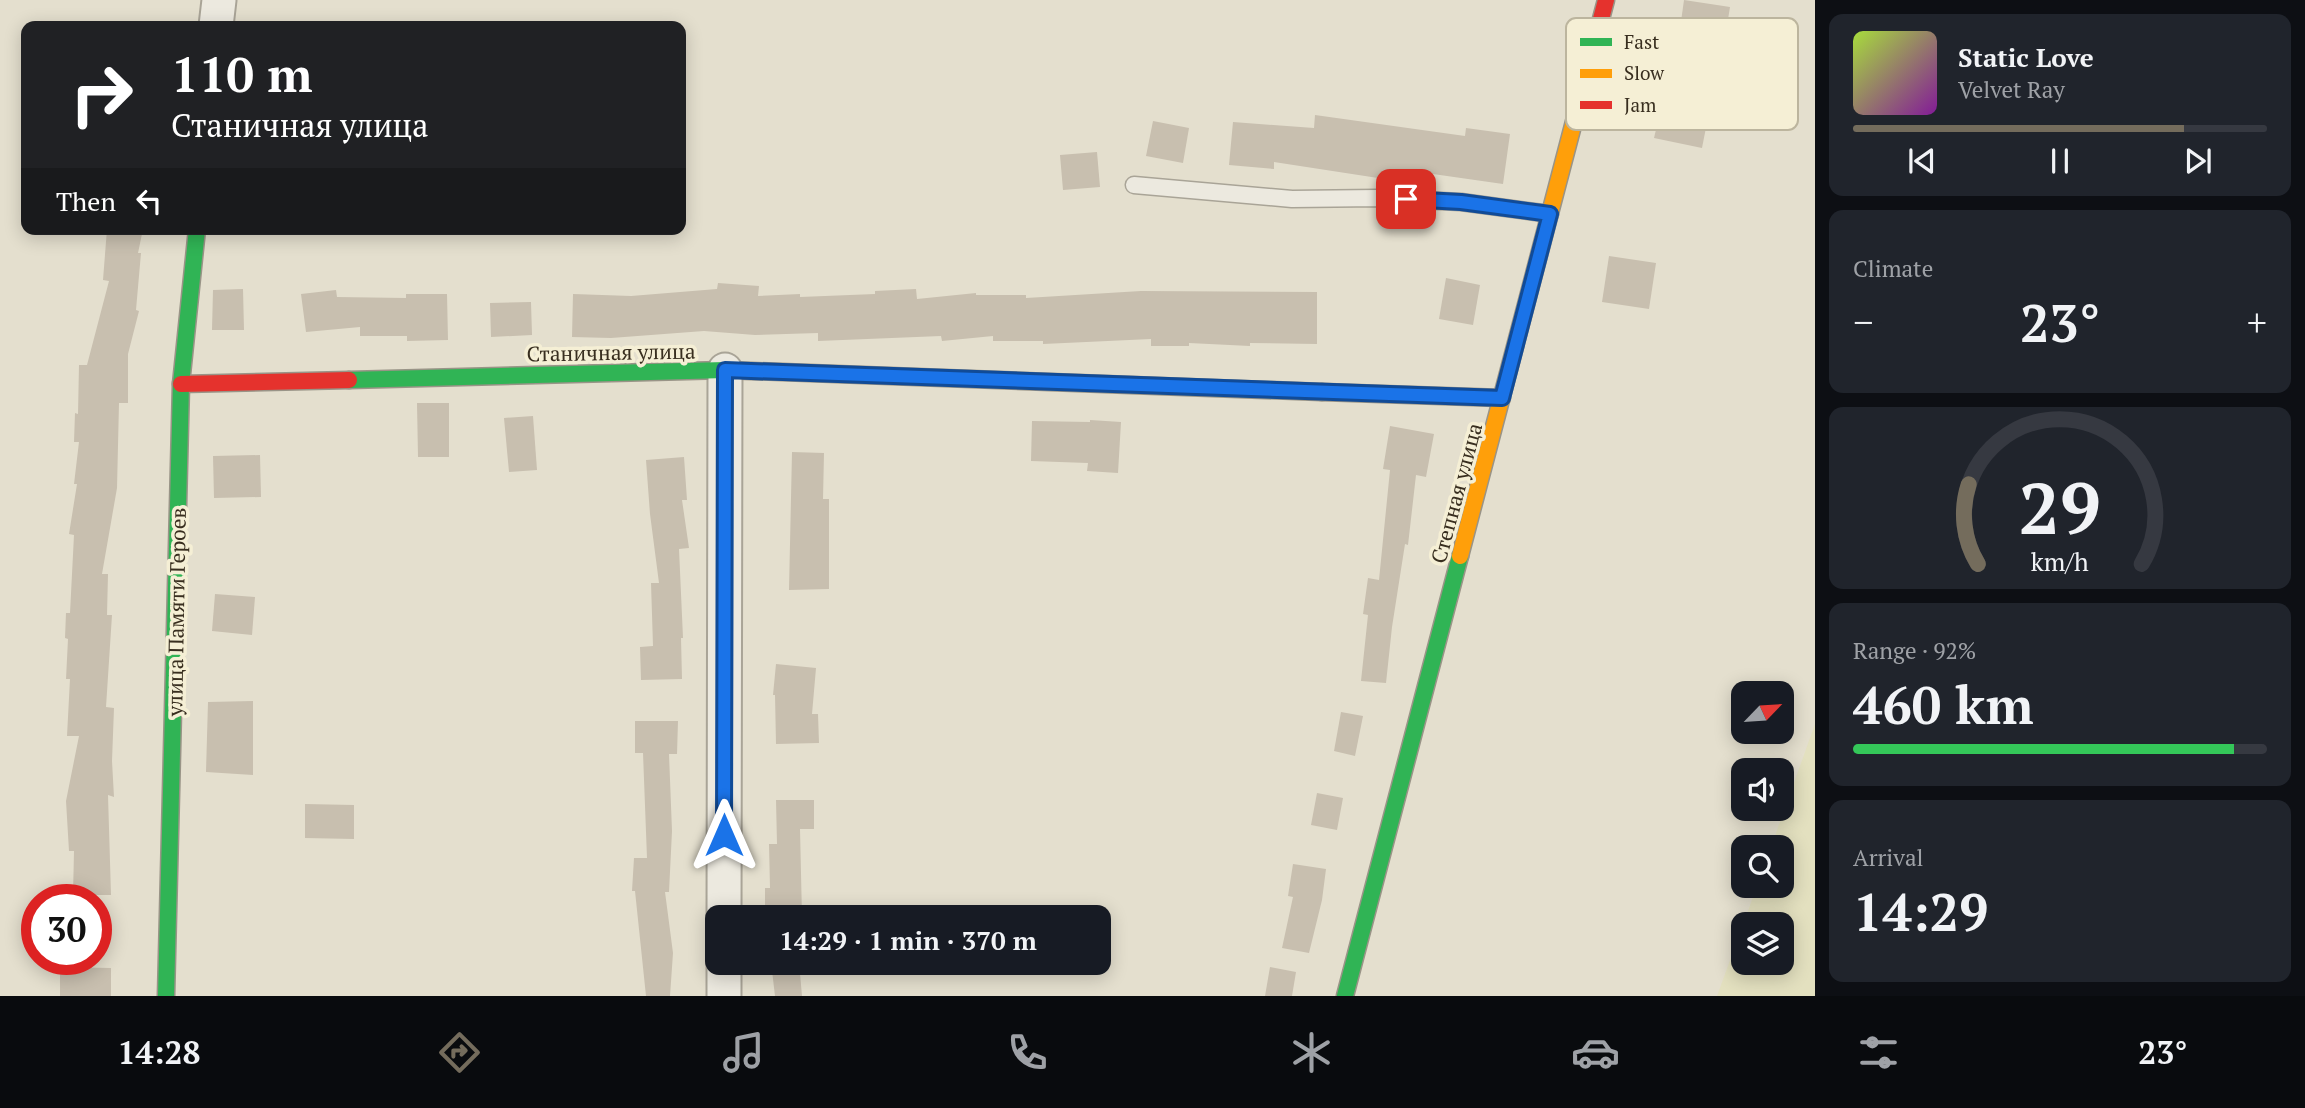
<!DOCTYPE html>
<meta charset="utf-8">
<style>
body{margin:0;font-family:"PT Serif",serif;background:#20242c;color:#f1f3f6;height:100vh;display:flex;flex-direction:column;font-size:26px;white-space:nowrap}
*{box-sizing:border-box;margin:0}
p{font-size:23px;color:#9ea1a6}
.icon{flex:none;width:38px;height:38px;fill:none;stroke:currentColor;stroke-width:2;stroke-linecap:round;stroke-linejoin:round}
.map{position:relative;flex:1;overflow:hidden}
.drawer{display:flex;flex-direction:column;gap:14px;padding:14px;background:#0d0f14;width:490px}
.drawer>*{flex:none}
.guide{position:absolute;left:21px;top:21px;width:665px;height:214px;border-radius:14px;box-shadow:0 4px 18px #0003;background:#202124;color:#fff;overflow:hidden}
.needle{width:46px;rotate:65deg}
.tools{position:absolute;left:1731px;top:681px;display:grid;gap:14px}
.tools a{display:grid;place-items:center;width:63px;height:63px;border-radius:14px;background:#171b24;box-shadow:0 4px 18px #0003;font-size:35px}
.speed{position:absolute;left:21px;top:884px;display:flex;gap:14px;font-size:35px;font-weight:700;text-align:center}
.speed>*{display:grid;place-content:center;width:91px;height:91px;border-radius:50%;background:#171b24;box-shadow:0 4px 18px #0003;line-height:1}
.speed .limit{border:10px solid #d22;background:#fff;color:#111}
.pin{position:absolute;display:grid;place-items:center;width:60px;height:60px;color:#fff;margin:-30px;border-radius:14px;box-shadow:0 4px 10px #0006}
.me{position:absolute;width:77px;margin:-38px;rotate:0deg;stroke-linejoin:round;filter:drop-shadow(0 0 5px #0008)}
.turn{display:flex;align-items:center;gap:24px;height:147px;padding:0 35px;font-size:32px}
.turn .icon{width:91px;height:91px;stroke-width:2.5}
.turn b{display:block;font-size:49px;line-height:60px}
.then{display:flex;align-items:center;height:66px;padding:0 35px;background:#0003;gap:14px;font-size:26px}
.big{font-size:52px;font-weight:700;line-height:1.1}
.drawer .card{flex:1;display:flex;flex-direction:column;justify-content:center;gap:10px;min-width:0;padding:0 24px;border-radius:14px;background:#20242c}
.drawer .dial{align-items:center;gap:0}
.dial svg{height:182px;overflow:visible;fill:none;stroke:#363941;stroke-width:7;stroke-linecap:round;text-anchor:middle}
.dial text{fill:#f1f3f6;stroke:none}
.song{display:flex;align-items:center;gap:21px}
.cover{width:84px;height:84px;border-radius:10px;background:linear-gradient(135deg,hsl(80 70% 55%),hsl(290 70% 35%))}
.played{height:7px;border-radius:4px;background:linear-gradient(90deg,#746c5c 80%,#363941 80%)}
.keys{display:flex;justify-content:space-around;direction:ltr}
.heat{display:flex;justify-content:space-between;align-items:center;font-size:38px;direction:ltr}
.charge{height:10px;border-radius:5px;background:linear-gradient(90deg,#34c759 92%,#363941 0)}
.trip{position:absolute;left:705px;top:905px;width:406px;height:70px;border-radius:14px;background:#171b24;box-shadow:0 4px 18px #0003;font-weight:700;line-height:70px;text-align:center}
.dock{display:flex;height:112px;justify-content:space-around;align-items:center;background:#090b0e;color:#9ea1a6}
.dock .icon{width:49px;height:49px}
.dock .current{color:#746c5c}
.dock b{font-size:32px;color:#f1f3f6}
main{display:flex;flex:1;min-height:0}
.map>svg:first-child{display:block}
.farmland{fill:#e3e0bf;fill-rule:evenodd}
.building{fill:#c8bfaf}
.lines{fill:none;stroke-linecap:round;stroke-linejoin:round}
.lane-casing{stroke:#a9a497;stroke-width:19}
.street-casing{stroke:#a9a497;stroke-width:37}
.fast-casing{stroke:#999487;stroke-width:19}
.slow-casing{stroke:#999487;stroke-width:19}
.jam-casing{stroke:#999487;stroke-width:19}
.lane{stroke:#ece9df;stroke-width:16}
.street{stroke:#ece9df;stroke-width:33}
.fast{stroke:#30b455;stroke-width:16}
.slow{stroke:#ff9f0a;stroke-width:16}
.jam{stroke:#e5322d;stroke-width:16}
.route-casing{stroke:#114b97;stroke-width:18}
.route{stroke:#1a73e8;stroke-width:12}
.labels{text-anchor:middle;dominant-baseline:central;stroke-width:7;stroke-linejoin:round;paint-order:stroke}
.street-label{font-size:21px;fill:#382e1f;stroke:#f5efd5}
.key{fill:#f5efd5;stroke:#bcb59e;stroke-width:2}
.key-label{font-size:19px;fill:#382e1f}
</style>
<main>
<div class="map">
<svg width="1815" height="996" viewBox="0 0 1815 996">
<rect width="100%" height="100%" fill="#e4dfce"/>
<path class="farmland" d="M1815,724V996H1717L1757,886H1782V847H1771ZM1743,924H1782V962H1743Z"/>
<g class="building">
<path d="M1684,0L1730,7L1724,44L1679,36Z"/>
<path d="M1664,96L1710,107L1702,148L1654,138Z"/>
<path d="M1315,115L1465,136L1466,128L1510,134L1503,184L1419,172L1417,184L1274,162V169L1229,165L1233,122L1314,128Z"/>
<path d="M1153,121L1189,128L1183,163L1146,156Z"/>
<path d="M1097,152L1100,187L1063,190L1060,155Z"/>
<path d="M107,229H143L138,253H141L136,310L139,311L128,354V403H119L117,488L102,574H108L107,615H112L106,707L114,708L112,761L114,797L108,795L111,895H73L74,851H69L66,801L79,736H67L70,679H66L68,639L65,638L66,613H70L74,535L69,534L77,484H74L79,442H74L75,413L78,414L79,365H87L109,281L103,280Z"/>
<path d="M1609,256L1656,263L1649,309L1602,302Z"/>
<path d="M1446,278L1480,285L1473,325L1439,319Z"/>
<path d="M718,283L759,286L758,296L800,294V297L875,294V291L916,289L917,299L976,293V295H1026V298L1141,291L1317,292V344L1250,343V346L1189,343V346H1151V339L1043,344V341H993V336L942,341L941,336L818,341V333L755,335L704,331L611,338L572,337L573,294L631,296L717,289Z"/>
<path d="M243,289L244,330H212L213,290Z"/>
<path d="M336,290L337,297L406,298V294H447L448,340L407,341V336H360V327L306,332L301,294Z"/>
<path d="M531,302L532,335L491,337L490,303Z"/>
<path d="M417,403H449V457H418Z"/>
<path d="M533,416L537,470L509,472L504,418Z"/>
<path d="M1090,420L1121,422L1118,473L1087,471L1088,463L1031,461L1032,421L1090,422Z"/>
<path d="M1390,426L1434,434L1426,477L1416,475L1408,545L1405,544L1392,627L1386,683L1361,681L1368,615L1363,614L1368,578L1379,580L1390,470L1383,469Z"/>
<path d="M792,452L824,453L823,499H829V589L789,590Z"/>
<path d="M260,455L261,497L214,498L213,456Z"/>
<path d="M684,457L687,500H682L689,548L679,549L683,638H681L682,679L641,680L640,647L653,646L651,583H659L650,514L646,460Z"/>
<path d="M215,594L255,597L252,635L212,631Z"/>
<path d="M776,664L816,668L812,714H818L819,743L776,744L775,695H773Z"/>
<path d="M253,701V775L206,772L208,702Z"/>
<path d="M1341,712L1363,716L1355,756L1334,751Z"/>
<path d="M635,721H678L677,754H669L672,831L669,892H665L673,953L670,996H646L635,891H632L634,858H647L643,753H635Z"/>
<path d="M1317,793L1343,798L1337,830L1311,825Z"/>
<path d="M776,800H814V829H800L802,917H765V888H770L769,844H777Z"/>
<path d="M305,804L354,805V839L305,838Z"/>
<path d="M1293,864L1326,869L1322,900L1309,953L1282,948L1293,897L1288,896Z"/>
<path d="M771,962H799L802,996H775Z"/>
<path d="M60,967L111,968V996H60Z"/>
<path d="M1270,967L1296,972L1292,996H1265Z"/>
</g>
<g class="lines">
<g class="lane-casing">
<path id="lane" d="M1134,185L1292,199L1378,198L1461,202L1550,214"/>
</g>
<g class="street-casing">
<g id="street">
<path d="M216,26L219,0"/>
<path d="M724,917L725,370"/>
<path d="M724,996V962"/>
</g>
</g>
<g class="fast-casing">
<g id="fast">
<path d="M349,380L725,370L1322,392"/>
<path d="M166,996L181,384L197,229"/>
<path d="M1345,996L1460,556"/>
</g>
</g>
<g class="slow-casing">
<g id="slow">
<path d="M1322,392L1502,398"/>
<path d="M1460,556L1581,95"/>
</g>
</g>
<g class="jam-casing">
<g id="jam">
<path d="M1581,95L1606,0"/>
<path d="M181,384L349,380"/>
</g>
</g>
<use href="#lane" class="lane"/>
<use href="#street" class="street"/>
<use href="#fast" class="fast"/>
<use href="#slow" class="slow"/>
<use href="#jam" class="jam"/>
</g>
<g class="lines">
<g class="route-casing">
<path id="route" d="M724,835L725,370L1502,398L1550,214L1461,202L1406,199"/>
</g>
<use href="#route" class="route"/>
</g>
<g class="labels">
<g class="street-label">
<text transform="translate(611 352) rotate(-1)">Станичная улица</text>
<text transform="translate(1456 493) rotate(-75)">Степная улица</text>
<text transform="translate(176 612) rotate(-89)">улица Памяти Героев</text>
</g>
</g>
<rect x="1566" y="18" width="232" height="112" rx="10" class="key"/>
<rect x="1580" y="38" width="32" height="8" fill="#30b455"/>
<rect x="1580" y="69" width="32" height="9" fill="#ff9f0a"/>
<rect x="1580" y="101" width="32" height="8" fill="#e5322d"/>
<g class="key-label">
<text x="1624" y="49">Fast</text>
<text x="1624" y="80">Slow</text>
<text x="1624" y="112">Jam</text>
</g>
</svg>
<div class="tools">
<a><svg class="needle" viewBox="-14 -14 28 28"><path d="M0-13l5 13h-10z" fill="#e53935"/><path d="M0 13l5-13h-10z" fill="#9ea1a6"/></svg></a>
<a><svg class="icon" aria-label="sound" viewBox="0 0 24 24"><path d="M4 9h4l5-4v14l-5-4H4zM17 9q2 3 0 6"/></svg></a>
<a><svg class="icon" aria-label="search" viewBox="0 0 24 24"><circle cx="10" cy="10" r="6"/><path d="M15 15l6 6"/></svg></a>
<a><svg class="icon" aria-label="layers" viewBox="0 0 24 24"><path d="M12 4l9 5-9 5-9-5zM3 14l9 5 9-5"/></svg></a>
</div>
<div class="speed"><div class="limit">30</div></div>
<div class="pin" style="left:1406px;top:199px;background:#d93025"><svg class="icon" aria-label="arrive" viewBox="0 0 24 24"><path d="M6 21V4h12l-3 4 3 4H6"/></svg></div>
<svg class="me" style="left:724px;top:835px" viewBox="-20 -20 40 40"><path d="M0-17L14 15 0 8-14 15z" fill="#1a73e8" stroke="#fff" stroke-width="4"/></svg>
<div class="trip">14:29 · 1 min · 370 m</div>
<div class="guide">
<div class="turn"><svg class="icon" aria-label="right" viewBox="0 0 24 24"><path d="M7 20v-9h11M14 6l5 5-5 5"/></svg><div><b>110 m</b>Станичная улица</div></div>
<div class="then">Then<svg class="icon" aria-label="left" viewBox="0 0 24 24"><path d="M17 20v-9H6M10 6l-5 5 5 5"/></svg></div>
</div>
</div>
<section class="drawer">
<div class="card">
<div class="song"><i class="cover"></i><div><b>Static Love</b><p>Velvet Ray</p></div></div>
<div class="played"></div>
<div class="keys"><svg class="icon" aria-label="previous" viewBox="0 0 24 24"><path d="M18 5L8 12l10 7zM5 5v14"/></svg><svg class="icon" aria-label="pause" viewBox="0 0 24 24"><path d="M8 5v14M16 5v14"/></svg><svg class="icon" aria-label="next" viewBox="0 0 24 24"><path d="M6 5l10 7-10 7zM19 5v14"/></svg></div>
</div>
<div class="card"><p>Climate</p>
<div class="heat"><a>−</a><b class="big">23°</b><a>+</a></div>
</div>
<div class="card dial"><svg viewBox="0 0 100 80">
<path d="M14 69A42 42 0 1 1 86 69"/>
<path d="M14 69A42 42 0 0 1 10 34" stroke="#746c5c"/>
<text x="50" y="56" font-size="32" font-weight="700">29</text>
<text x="50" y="72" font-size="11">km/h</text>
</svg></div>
<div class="card"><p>Range · 92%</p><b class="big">460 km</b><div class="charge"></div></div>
<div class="card"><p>Arrival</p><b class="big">14:29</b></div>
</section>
</main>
<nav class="dock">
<b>14:28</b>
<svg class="icon current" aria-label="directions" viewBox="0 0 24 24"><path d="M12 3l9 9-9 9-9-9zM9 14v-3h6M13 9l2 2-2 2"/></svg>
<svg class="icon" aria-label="music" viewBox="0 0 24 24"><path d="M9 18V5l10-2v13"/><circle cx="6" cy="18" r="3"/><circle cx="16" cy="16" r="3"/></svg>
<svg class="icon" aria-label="phone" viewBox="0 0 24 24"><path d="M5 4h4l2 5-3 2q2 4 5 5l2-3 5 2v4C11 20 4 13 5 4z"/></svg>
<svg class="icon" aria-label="climate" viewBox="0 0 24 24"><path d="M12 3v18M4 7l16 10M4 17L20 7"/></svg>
<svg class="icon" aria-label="car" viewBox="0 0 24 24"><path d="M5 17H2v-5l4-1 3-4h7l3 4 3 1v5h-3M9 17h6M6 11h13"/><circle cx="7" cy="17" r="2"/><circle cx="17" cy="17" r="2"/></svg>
<svg class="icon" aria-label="filters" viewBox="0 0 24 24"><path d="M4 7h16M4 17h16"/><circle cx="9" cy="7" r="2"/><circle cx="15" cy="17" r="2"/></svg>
<b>23°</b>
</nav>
